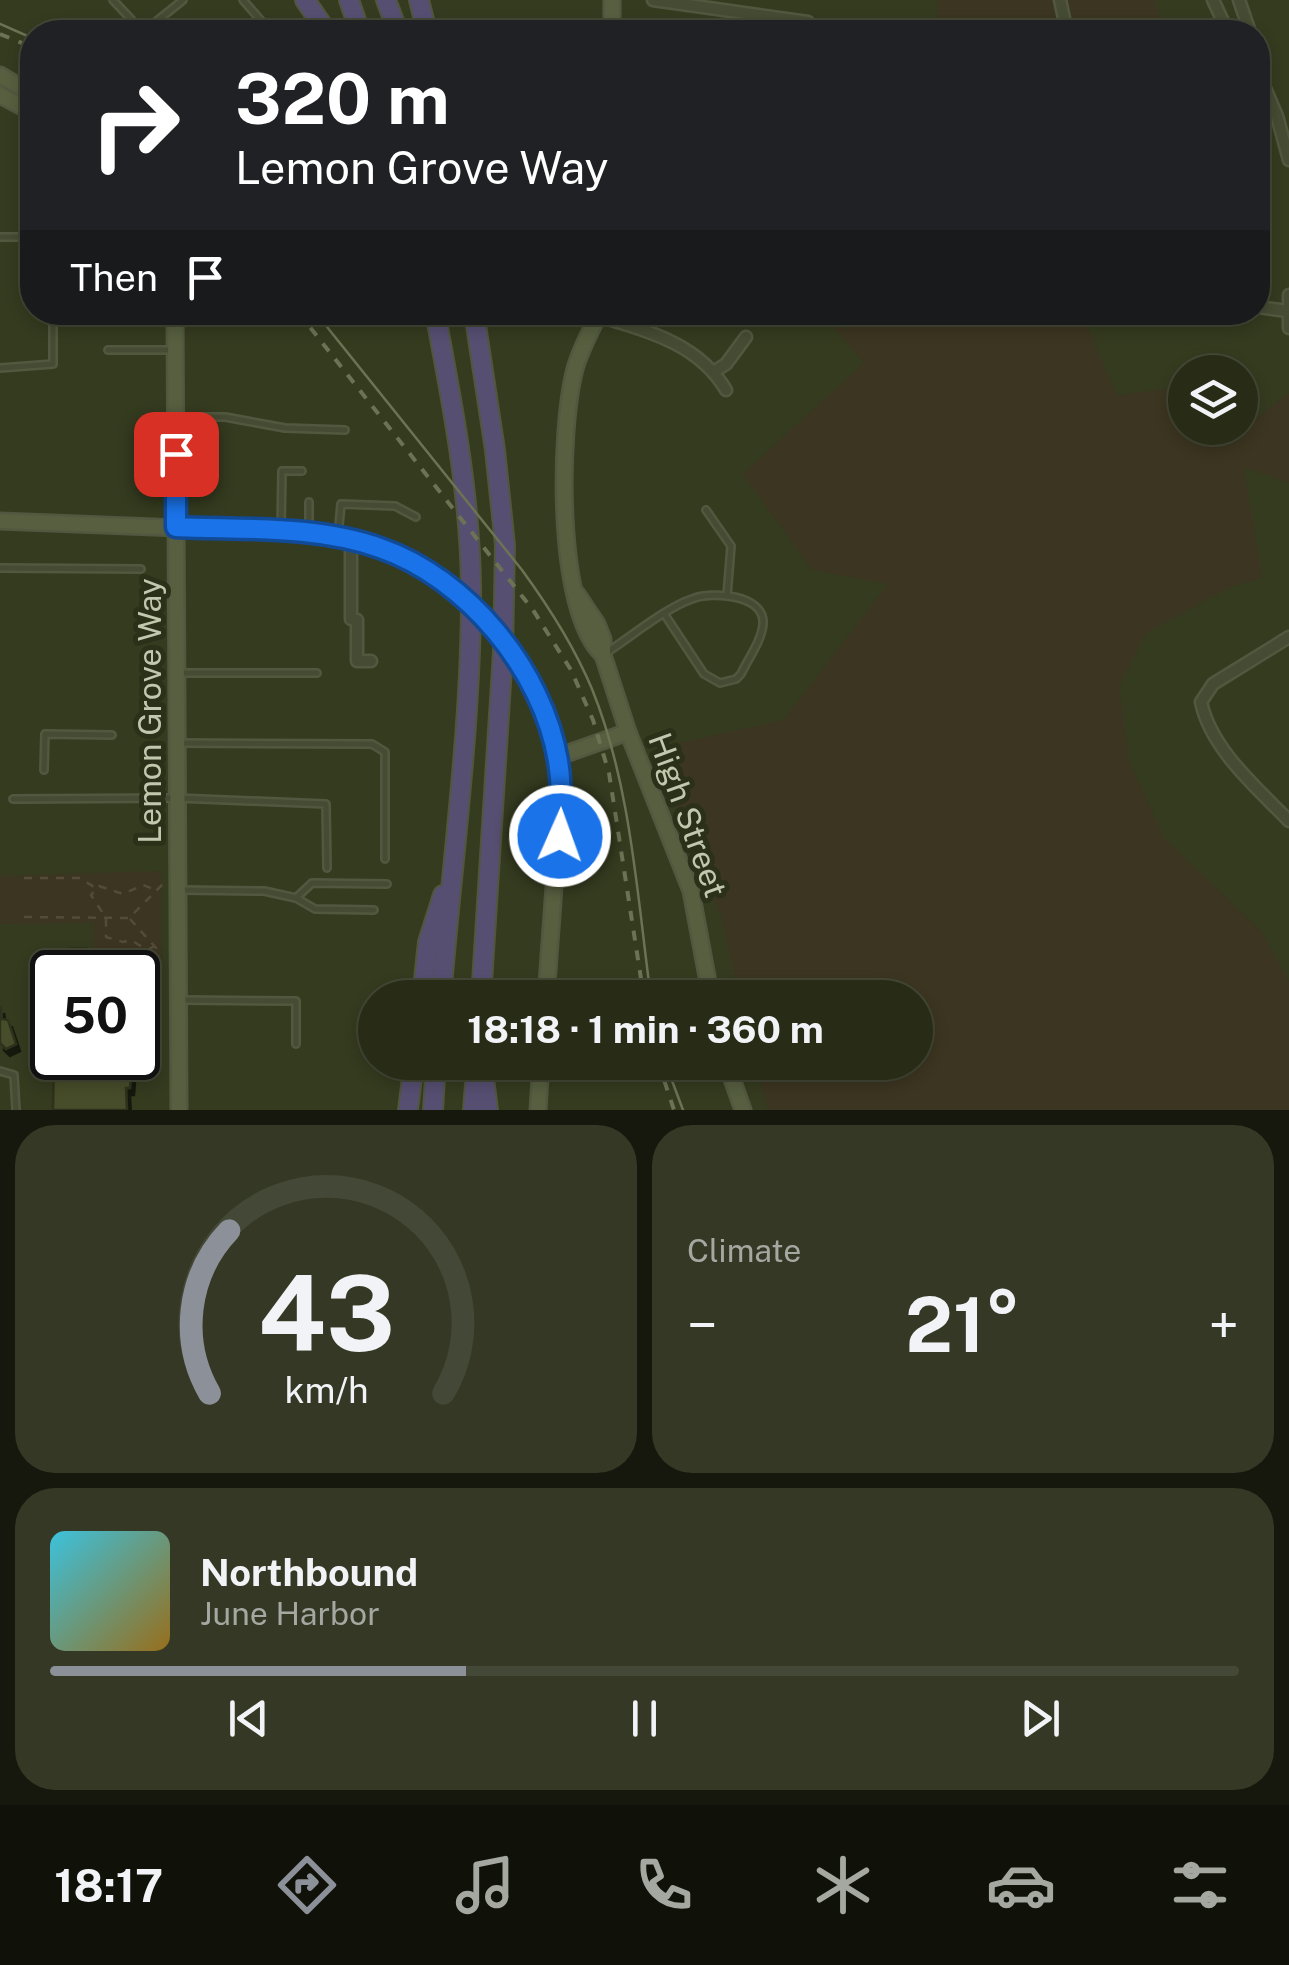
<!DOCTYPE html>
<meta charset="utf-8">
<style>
body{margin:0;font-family:"Public Sans",sans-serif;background:#343824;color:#f1f3f6;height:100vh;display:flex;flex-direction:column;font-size:38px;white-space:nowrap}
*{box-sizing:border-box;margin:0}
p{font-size:32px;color:#a5a7a1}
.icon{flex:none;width:55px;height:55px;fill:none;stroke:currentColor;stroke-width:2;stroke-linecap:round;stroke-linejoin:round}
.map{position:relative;height:1110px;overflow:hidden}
.details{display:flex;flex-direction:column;gap:15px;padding:15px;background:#16180d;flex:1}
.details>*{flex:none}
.top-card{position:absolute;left:20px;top:20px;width:1250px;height:305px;border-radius:40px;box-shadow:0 5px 15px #0003,0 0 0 2px #444836;background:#202124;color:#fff;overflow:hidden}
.buttons{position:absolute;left:1168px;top:355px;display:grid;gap:20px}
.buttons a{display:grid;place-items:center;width:90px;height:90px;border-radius:50%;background:#282c17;box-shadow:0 5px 15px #0003,0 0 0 2px #444836;font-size:50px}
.speed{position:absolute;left:30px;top:950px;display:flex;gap:20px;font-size:50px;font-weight:700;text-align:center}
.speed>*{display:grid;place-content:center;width:130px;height:130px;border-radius:50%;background:#282c17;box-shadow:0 5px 15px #0003,0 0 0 2px #444836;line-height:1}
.speed .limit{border:5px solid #111;border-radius:15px;background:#fff;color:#111}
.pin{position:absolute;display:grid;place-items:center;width:85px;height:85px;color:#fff;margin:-42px;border-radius:20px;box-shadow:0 5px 15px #0006}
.me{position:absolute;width:110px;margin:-55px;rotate:2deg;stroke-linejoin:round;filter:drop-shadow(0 0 8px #0008)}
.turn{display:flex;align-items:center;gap:35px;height:210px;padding:0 50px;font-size:45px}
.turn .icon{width:130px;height:130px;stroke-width:2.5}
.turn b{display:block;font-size:70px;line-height:85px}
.then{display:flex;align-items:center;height:95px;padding:0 50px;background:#0003;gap:20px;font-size:38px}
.big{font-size:75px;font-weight:700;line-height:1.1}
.details .tile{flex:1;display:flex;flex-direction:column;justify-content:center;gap:15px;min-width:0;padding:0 35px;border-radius:40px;background:#343824}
.details .dial{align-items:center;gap:0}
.dial svg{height:260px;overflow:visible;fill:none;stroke:#444836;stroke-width:7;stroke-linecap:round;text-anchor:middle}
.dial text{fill:#f1f3f6;stroke:none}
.song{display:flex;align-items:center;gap:30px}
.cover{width:120px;height:120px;border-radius:15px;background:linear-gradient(135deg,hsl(190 70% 55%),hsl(40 70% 35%))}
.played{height:10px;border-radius:5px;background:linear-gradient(90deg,#8c9099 35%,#444836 35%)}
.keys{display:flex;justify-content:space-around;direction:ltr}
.heat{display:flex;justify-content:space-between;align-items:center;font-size:55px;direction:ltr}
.details .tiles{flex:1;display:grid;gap:15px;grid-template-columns:1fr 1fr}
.tile:last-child{grid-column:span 2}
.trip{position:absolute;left:358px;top:980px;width:575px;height:100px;border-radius:50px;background:#282c17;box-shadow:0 5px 15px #0003,0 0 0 2px #444836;font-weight:700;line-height:100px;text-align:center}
.menu{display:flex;height:160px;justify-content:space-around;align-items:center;background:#101209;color:#a5a7a1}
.menu .icon{width:70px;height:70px}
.menu .current{color:#8c9099}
.menu b{font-size:45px;color:#f1f3f6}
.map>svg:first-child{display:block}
.green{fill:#3c3521}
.building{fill:#464e2b;stroke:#2d321a;stroke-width:2.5;filter:url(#shadow)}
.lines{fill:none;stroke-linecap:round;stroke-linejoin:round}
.lane-casing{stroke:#52583f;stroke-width:10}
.street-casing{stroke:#52583f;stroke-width:15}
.secondary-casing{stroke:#52583f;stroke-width:19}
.highway-casing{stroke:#51563d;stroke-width:22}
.path{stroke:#544c39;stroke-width:2.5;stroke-dasharray:8 8;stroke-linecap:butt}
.lane{stroke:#464b33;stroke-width:5}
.street{stroke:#464b33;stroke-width:10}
.secondary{stroke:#575f40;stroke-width:14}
.highway{stroke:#574f72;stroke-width:18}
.tram{stroke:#6c7354;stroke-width:2.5}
.rail{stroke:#6c7354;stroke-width:4;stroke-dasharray:10 10;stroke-linecap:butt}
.secondary-bridge-casing{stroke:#52583f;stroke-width:19;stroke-linecap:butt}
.secondary-bridge{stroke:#575f40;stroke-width:14}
.route-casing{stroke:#114b97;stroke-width:25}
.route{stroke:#1a73e8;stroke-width:18}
.labels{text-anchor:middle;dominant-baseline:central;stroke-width:10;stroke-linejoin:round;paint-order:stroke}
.street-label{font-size:32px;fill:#c1c8ad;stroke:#2b3018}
</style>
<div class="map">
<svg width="1289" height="1110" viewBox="0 0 1289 1110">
<defs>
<filter id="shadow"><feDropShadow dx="4" dy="7" stdDeviation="0" flood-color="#0009"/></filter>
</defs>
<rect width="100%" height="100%" fill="#353b1f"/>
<g class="green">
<path d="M937,0H1155L1164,32H938Z"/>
<path d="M822,313H1081L1117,395L1185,387V428H1238L1240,431L1289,393V483L1244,467L1262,578L1230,587L1146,633L1119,687L1129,761L1164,838L1262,932L1289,981V1110H768L767,1107L756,1063L915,1062V998L740,997L721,916L656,748L784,720L888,584L812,570L743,474L864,363Z"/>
<path d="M161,871L162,964L94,965L93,923L0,924V876Z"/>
</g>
<g class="building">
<path d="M70,948H86V967L82,968V972H64V964H71Z"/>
<path d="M50,992L52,1034L39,1049L30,1044L37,1019H43L42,1006L50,1005Z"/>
<path d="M0,1006L2,1019L8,1020L16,1044L6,1049L0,1043Z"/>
<path d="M54,1059L127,1060V1075H131L130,1088H126L127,1110H53Z"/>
</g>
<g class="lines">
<g class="lane-casing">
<g id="lane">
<path d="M113,0L143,32"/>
<path d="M243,0L271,32"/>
<path d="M143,32L183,0"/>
<path d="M0,237H32"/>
<path d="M356,312L363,322L373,312"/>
<path d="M108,350H173"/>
<path d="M0,368L53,364V312"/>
<path d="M179,417H225L285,428L345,430"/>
<path d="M309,502V530"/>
<path d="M706,510L731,546L727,596"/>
<path d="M281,529L282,471H302"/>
<path d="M338,536L341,504L395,506L416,517"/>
<path d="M0,568L141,569"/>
<path d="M606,653C629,638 667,607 692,599C711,591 765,594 763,624C762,640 748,659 741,674L736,679L720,683L704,674L665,615"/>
<path d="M179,673H317"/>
<path d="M179,743L372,744L385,752V859"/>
<path d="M44,770L45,734L112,735"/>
<path d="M13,799L177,798L326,804L327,868"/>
<path d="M181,890L264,891L296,898L315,909L374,910"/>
<path d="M296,898L312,883L387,884"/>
<path d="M183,1000L296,1001V1044"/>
<path d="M0,1071L14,1075L16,1110"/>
</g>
</g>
<g class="street-casing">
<g id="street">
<path d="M653,0L808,22"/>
<path d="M1060,0L1067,32"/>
<path d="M1213,0L1228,32"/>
<path d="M1239,0L1250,32"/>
<path d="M1258,60L1259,74L1277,116L1289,160"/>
<path d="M1289,295V328"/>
<path d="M1258,307L1287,311"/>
<path d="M598,316C647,331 698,343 726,390"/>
<path d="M715,371L726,364L746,337"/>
<path d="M351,542V619L357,620V661H371"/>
<path d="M1289,637L1213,684L1201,702C1211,749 1256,787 1289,821"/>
</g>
</g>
<g class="secondary-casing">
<g id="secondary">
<path d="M612,0V32"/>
<path d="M0,75L32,94"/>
<path d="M0,95L32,112"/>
<path d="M175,312L179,1110"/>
<path d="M600,312C591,330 580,350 575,369C559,429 555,612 603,655"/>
<path d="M0,521L309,533L380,548L429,574"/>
<path d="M577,594L597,624L603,639V655L628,732L691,891L711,998"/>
<path d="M524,670C543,709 556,747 561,790L546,998"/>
<path d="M557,757L628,732"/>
<path d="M726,1062L743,1110"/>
<path d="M538,1110L541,1062"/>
</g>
</g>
<g class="highway-casing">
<g id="highway">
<path d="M305,0L327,32"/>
<path d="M349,0L360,32"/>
<path d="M386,0L398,32"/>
<path d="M419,0L427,32"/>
<path d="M435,312C452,401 470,495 471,585C472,723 452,861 441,998"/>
<path d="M474,312L495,450L505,545L503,652L481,998"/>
<path d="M422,998L428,942L443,895"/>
<path d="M482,1062L488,1110"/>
<path d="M408,1110L414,1062"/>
<path d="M433,1110L436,1062"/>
<path d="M473,1110L476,1071"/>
</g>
</g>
<g class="path">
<path d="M24,878H80L94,887"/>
<path d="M24,917L129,918L162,885H167"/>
<path d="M130,919L157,949H164"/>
<path d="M155,946L147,950L131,940L123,942L106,937V918L91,895L99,886L123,894L143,885L156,890"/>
</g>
<use href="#lane" class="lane"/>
<use href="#street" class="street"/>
<use href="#secondary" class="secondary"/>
<use href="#highway" class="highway"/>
<g class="tram">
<path d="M0,24L32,38"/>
<path d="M315,312L522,570C549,607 574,646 592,689C631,785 637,895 651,998"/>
<path d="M665,1062L683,1110"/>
</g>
<g class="rail">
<path d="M0,34L32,47"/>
<path d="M298,312L533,610L571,670L593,720L609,773L644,998"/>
<path d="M658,1062L674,1110"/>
</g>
<g class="secondary-bridge-casing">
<path id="secondary-bridge" d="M429,574C467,602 499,630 524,670"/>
</g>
<use href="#secondary-bridge" class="secondary-bridge"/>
</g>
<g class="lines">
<g class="route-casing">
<path id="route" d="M176,454V527C242,530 316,525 380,548C467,578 543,670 558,761C562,786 561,811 560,836"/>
</g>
<use href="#route" class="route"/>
</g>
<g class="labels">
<g class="street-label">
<text transform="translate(149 711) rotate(-90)">Lemon Grove Way</text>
<text transform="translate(688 815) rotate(70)">High Street</text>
</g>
</g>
</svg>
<div class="buttons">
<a><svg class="icon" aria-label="layers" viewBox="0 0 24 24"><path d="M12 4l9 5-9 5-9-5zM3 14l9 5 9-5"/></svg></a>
</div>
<div class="speed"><div class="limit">50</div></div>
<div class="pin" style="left:176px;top:454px;background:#d93025"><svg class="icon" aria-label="arrive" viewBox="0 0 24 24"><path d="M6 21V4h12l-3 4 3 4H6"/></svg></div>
<svg class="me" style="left:560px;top:836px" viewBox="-20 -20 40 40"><circle r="17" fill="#1a73e8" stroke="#fff" stroke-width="3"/><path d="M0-11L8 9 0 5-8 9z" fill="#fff"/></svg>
<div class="trip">18:18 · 1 min · 360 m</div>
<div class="top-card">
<div class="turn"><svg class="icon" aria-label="right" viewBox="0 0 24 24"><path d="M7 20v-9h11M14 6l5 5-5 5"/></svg><div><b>320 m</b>Lemon Grove Way</div></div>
<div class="then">Then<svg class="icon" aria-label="arrive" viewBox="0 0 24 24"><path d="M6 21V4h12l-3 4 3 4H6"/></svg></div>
</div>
</div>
<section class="details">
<div class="tiles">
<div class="tile dial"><svg viewBox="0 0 100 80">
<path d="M14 69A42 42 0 1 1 86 69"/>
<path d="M14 69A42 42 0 0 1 20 19" stroke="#8c9099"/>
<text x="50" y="56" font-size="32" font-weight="700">43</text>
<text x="50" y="72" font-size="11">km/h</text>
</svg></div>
<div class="tile"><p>Climate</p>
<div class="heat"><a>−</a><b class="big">21°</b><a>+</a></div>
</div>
<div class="tile">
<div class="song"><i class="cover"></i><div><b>Northbound</b><p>June Harbor</p></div></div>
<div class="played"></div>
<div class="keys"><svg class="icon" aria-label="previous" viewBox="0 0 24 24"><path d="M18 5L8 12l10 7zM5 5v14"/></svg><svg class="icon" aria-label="pause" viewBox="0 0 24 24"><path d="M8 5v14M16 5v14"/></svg><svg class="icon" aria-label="next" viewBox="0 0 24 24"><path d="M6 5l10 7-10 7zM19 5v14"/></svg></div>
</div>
</div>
</section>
<nav class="menu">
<b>18:17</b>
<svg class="icon current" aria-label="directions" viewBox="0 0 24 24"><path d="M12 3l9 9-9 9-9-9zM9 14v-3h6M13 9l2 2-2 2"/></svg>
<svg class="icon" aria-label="music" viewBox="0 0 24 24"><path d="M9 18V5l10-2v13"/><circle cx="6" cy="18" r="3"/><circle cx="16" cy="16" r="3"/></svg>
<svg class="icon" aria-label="phone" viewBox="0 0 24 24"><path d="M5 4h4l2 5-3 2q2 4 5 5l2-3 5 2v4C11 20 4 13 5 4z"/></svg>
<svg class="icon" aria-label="climate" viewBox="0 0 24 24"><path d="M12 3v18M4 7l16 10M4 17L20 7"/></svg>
<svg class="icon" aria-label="car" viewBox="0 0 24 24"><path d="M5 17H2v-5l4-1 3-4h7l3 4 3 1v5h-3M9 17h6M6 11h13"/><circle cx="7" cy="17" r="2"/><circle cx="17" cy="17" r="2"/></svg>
<svg class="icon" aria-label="filters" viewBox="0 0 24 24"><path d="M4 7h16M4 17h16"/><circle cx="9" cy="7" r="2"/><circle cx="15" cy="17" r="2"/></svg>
</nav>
